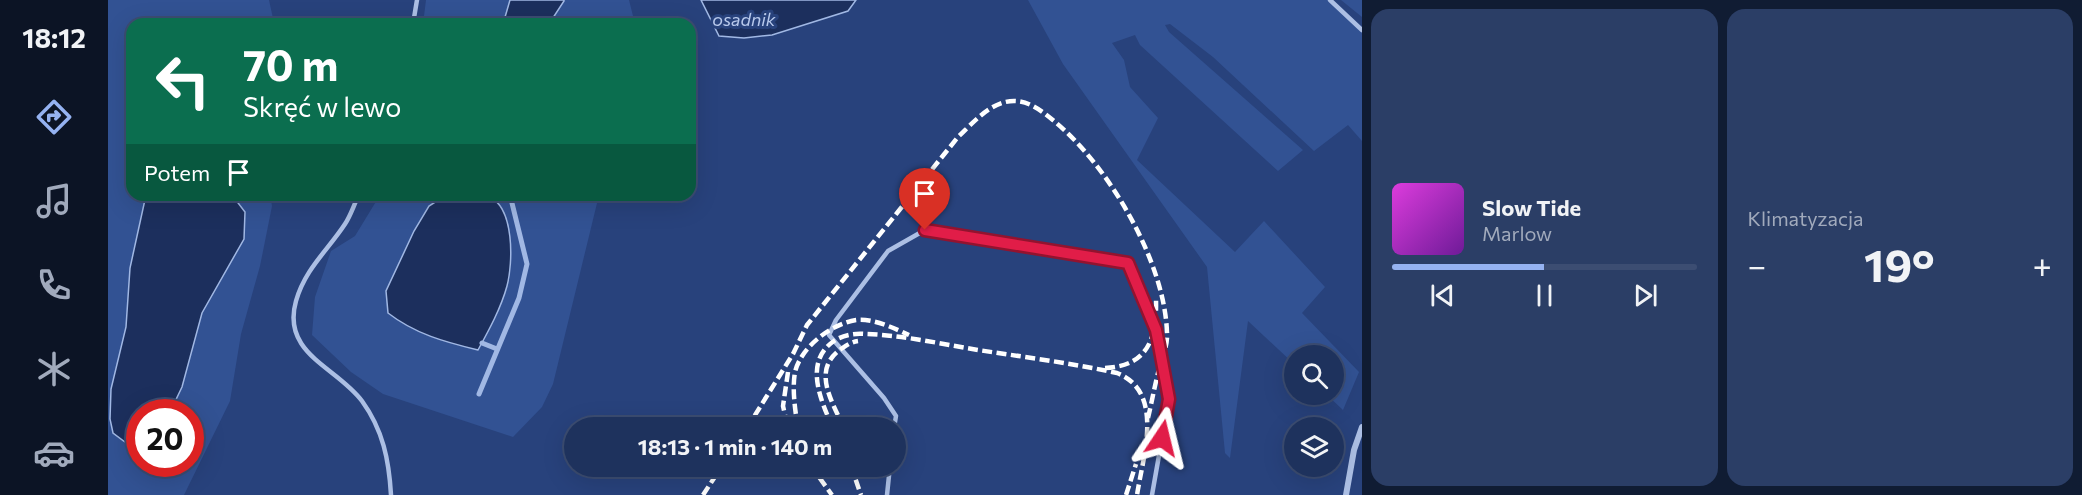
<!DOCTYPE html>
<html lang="pl">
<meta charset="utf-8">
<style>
body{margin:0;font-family:Commissioner,sans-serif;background:#2b3e66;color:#f1f3f6;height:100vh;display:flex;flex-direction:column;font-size:22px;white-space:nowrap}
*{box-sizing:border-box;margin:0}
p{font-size:20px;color:#a1aabc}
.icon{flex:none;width:33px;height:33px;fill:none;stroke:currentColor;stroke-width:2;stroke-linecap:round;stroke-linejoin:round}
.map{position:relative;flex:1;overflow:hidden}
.drawer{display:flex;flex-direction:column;gap:9px;padding:9px;background:#101c33;width:720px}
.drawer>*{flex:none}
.guide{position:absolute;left:18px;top:18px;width:570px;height:183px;border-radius:18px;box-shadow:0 6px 24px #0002,0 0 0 2px #3c4d72;background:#0b6e4f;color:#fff;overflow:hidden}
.tools{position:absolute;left:1176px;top:345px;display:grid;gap:12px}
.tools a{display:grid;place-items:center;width:60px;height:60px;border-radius:50%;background:#1e325d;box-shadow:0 6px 24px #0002,0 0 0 2px #3c4d72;font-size:30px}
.speed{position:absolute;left:18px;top:399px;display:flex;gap:12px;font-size:30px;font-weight:700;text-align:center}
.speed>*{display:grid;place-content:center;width:78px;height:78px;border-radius:50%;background:#1e325d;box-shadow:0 6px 24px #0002,0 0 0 2px #3c4d72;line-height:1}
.speed .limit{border:9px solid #d22;background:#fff;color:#111}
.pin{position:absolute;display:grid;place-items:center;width:51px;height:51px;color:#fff;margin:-62px -26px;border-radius:50% 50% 50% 0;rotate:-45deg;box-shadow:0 0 6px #0007}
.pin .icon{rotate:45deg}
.me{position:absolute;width:66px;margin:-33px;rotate:10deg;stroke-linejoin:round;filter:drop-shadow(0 0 4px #0008)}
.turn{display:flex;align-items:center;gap:21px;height:126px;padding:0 18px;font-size:27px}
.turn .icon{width:78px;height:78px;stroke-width:2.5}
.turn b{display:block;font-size:42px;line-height:51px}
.then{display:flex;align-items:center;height:57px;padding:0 18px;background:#0003;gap:12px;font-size:22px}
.big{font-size:45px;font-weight:700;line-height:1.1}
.drawer .tile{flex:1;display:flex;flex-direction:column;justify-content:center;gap:9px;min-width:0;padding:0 21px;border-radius:18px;background:#2b3e66}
.song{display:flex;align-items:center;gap:18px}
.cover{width:72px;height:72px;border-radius:9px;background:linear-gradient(135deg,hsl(300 70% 55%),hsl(280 70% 35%))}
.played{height:6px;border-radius:3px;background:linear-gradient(90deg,#95b2f1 50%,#3c4d72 50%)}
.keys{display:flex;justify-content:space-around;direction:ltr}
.heat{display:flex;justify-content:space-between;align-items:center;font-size:33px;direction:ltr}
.drawer .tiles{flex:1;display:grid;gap:9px;grid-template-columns:repeat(2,1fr)}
.trip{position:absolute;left:456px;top:417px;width:342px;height:60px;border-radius:30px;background:#1e325d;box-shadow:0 6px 24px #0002,0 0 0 2px #3c4d72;font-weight:700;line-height:60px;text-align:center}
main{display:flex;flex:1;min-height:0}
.tabs{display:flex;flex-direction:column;width:108px;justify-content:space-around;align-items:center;background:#0c1425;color:#a1aabc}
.tabs .icon{width:42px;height:42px}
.tabs .active{color:#95b2f1}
.tabs b{font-size:27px;color:#f1f3f6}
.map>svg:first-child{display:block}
.green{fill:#325293;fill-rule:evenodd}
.water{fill:#1c2f5d;stroke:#a1b8e4;stroke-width:1.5}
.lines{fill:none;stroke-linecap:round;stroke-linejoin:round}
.stream{stroke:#a1b8e4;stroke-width:5}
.service{stroke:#acbfe4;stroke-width:4.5}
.minor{stroke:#acbfe4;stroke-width:6}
.rail{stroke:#fff;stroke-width:4.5;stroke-dasharray:10 4.5;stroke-linecap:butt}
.route-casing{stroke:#92132f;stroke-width:15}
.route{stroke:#e11d48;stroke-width:10}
.labels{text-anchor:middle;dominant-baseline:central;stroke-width:6;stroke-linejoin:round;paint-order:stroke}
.water-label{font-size:18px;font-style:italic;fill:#b8c9ec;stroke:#28427c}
</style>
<main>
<nav class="tabs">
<b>18:12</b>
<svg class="icon active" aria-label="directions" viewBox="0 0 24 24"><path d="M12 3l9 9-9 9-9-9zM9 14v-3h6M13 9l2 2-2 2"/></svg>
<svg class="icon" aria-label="music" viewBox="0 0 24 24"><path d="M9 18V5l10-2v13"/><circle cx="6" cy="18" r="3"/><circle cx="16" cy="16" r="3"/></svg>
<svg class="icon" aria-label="phone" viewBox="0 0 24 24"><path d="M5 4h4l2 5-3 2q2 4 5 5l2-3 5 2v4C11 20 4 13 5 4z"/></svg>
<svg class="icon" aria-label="climate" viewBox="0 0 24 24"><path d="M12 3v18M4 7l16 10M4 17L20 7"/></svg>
<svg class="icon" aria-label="car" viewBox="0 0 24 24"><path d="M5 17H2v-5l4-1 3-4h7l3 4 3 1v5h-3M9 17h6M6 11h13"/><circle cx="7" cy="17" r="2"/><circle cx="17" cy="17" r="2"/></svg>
</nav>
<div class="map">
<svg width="1254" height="495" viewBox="0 0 1254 495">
<rect width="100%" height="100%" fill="#28427c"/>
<g class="green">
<path d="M0,0H161L166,23L24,24V195H162L164,206L152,266L133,334L122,401L76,495H0ZM32,412H82V464H32Z"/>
<path d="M318,0H521L527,24H315Z"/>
<path d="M920,0H1223L1254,30V141L1240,125L1206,151L1105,57L1062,24L1057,25L1061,32L1195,150L1170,171L1032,45L1027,35L1004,43L1016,60L1022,87L1050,118L1029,160L1127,252L1156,221L1217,287L1194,313L1251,372L1235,410L1219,395L1226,394V356H1186V364L1140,321L1122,458L1117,453L1099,267L955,64Z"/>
<path d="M1233,0H1254V17Z"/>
<path d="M272,195H491L445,384L434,407L405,437L275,394L243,372L204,335L207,297L223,251L247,236Z"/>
</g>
<g class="water">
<path d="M402,0H456V1L441,24H395Z"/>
<path d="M593,0H748L740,11L664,35L636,38L611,36Z"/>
<path d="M38,195H124L137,212L136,239L94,313L74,387L62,412H32L31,443L17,442L5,433L2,419L3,389L18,327L22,268Z"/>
<path d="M338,195C350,195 370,191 380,196C407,207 405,263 399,286C393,308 381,330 370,350C337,342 307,334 280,313L278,291L306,231L321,206Z"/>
</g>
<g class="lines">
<g class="stream">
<path d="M374,343L389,349"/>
<path d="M371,394L411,298L419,264L402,195"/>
</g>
<g class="service">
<path d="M1222,0L1254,30"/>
<path d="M305,24L309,0"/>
<path d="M251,195C246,204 243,215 237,224C220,250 197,269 188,301C173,354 229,367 254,401C275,430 281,460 283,495"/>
<path d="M786,428L788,416L776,398L721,335L728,320L780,251L817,230L1020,263L1048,330L1061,399L1044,495"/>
<path d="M779,495L782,466"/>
</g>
<path class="minor" d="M1238,495L1246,450L1254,427"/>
<g class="rail">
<path d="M997,368C1041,366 1049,337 1048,299"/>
<path d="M680,372L675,406L680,428"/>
<path d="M639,428L685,354L699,325L850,137C865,123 883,101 906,101C922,101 935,112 946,121C1001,166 1057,262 1059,333C1060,346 1053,361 1050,373C1046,389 1043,406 1039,422"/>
<path d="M690,428C687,410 684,389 687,372C693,347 723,324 748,320C764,318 786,328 801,335"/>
<path d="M725,428C713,401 695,362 726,341C735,335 747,333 757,334C795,335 833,344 870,350C916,357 963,363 1009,373C1057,392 1035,456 1029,495"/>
<path d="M736,428C724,401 703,370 733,349C739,345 743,342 750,341"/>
<path d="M703,466L724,495"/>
<path d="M743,466L753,495"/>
<path d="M595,495L614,466"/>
<path d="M1018,495L1028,464"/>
</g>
</g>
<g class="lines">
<g class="route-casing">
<path id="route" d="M817,230L1020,263L1048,330L1051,345L1061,399L1054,438"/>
</g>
<use href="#route" class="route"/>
</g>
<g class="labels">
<g class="water-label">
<text x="636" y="19">osadnik</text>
</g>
</g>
</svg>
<div class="tools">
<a><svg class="icon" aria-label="search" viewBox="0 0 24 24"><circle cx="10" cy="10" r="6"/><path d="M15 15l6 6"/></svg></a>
<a><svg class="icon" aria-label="layers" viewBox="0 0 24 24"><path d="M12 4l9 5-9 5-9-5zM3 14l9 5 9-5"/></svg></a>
</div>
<div class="speed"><div class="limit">20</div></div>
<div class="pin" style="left:817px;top:230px;background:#d93025"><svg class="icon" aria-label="arrive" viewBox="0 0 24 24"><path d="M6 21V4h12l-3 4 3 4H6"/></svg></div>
<svg class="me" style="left:1054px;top:438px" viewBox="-20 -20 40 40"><path d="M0-17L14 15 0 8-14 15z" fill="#e11d48" stroke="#fff" stroke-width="4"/></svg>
<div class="trip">18:13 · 1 min · 140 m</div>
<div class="guide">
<div class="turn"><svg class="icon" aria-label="left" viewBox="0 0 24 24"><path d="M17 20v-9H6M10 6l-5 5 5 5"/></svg><div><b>70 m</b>Skręć w lewo</div></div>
<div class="then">Potem<svg class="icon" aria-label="arrive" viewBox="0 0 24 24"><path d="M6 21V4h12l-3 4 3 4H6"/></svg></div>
</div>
</div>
<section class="drawer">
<div class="tiles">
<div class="tile">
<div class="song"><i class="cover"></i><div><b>Slow Tide</b><p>Marlow</p></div></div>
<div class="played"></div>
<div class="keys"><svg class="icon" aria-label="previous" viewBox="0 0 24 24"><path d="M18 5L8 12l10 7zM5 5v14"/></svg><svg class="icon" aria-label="pause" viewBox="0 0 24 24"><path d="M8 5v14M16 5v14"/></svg><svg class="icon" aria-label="next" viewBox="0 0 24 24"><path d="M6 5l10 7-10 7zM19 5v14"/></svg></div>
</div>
<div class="tile"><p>Klimatyzacja</p>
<div class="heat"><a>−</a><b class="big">19°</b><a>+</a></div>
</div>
</div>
</section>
</main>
